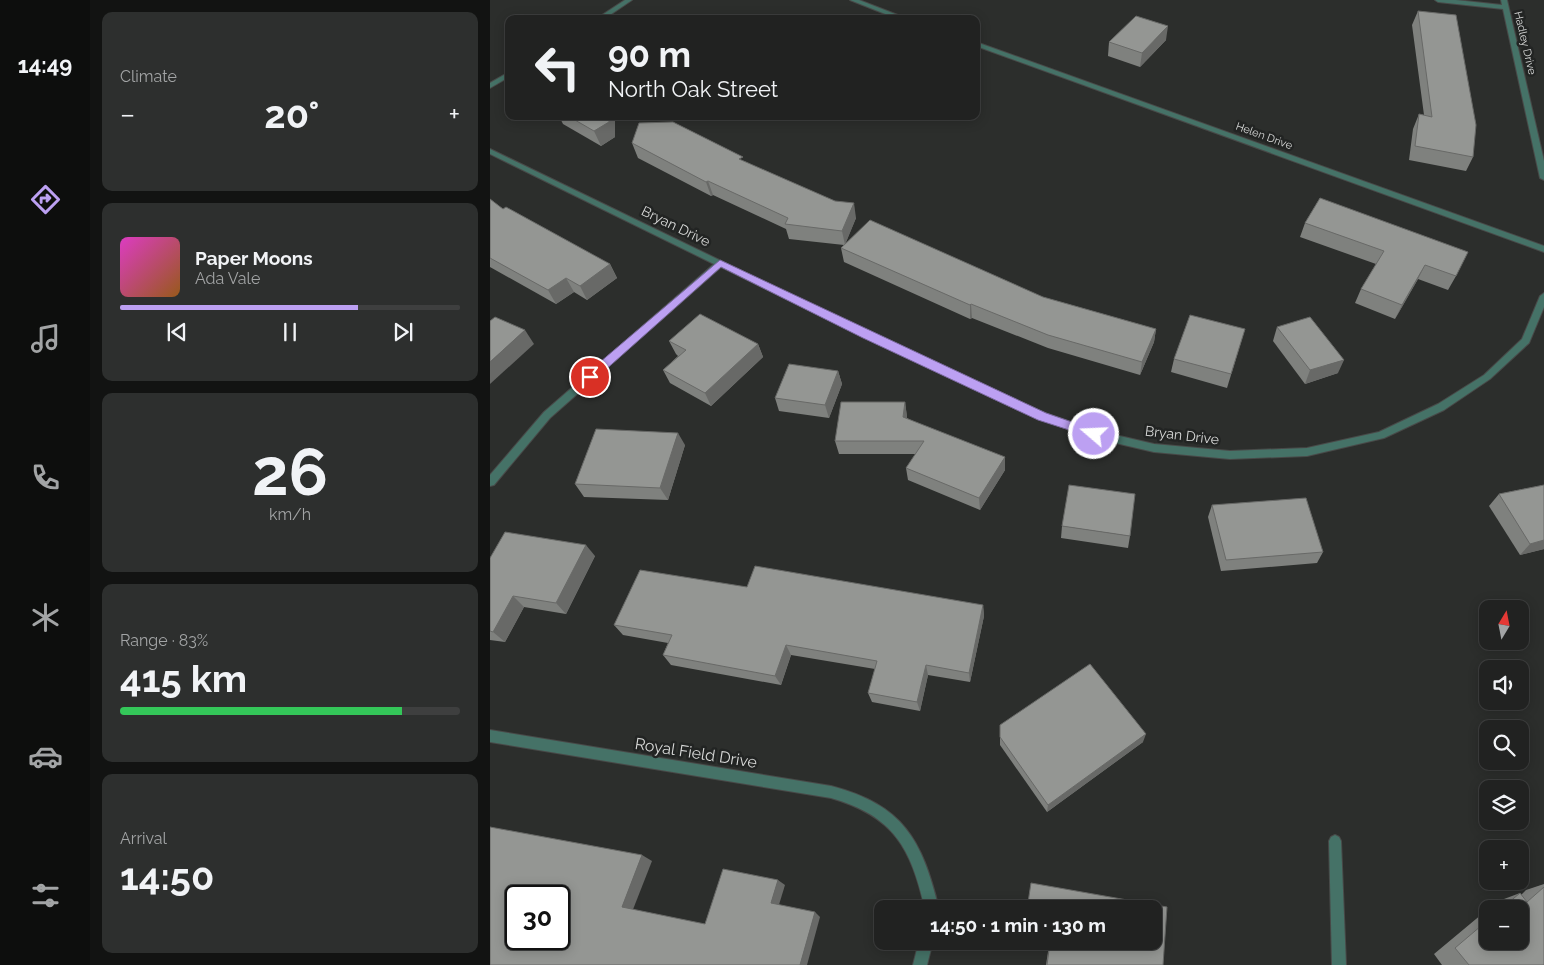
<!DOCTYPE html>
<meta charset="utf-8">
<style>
body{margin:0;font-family:Raleway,sans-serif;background:#2d2f2e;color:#f1f3f6;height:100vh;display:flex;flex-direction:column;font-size:19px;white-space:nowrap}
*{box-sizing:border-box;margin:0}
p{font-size:16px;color:#a2a4a5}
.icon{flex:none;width:28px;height:28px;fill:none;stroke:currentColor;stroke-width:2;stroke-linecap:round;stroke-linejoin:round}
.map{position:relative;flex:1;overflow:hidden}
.side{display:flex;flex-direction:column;gap:12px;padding:12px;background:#121312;width:400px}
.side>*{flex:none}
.top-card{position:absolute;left:15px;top:15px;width:475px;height:105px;border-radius:10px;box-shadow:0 2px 12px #0003,0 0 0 1px #3e3f3f;background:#212221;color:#f1f3f6;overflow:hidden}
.needle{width:32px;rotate:10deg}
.fabs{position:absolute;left:989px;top:600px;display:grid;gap:10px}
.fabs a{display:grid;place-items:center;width:50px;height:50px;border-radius:10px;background:#212221;box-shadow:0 2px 12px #0003,0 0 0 1px #3e3f3f;font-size:25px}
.speed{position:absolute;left:15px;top:885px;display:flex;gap:10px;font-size:25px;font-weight:700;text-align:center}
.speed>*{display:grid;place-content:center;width:65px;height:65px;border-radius:50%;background:#212221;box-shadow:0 2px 12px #0003,0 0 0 1px #3e3f3f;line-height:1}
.speed .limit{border:2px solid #111;border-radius:8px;background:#fff;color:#111}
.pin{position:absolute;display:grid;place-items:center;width:42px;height:42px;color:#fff;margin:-21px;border:2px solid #fff;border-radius:50%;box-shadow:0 1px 5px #0007}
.me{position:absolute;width:55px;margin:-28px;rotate:289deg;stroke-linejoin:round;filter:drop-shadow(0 0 4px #0008)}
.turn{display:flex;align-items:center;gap:18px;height:105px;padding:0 20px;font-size:22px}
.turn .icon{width:65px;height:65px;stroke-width:2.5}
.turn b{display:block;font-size:35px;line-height:42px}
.big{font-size:38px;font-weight:700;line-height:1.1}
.side .tile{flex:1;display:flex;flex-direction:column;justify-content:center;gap:8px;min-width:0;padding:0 18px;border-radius:10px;background:#2d2f2e}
.side .dial{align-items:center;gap:0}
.dial b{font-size:65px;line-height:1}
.song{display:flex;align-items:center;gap:15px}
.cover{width:60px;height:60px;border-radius:8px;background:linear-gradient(135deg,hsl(310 70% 55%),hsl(30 70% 35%))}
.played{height:5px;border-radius:2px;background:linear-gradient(90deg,#bca0f2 70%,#3e3f3f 70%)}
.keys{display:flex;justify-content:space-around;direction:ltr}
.heat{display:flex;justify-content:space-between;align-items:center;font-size:28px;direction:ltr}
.charge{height:8px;border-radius:4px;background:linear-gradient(90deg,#34c759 83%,#3e3f3f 0)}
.trip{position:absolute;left:384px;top:900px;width:288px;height:50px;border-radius:10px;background:#212221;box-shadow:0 2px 12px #0003,0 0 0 1px #3e3f3f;font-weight:700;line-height:50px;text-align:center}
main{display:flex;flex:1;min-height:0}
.tab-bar{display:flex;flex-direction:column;width:90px;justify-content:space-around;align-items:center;background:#0d0e0d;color:#a2a4a5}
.tab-bar .icon{width:35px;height:35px}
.tab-bar .on{color:#bca0f2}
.tab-bar b{font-size:22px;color:#f1f3f6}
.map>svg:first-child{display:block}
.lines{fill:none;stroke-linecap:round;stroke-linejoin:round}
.lane-casing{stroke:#484948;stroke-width:2}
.street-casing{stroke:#484948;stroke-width:2}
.lane{fill:#457267;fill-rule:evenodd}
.street{fill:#457267;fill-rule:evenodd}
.wall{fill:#7f817e}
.shaded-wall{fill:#686967}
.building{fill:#949693;stroke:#686967;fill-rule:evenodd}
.route{fill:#bca0f2;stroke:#7a689d}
.labels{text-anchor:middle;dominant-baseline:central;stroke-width:5;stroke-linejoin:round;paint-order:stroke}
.far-street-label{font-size:11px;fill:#d8d9d8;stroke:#222423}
.street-label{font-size:14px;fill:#d8d9d8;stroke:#222423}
.near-street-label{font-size:16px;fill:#d8d9d8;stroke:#222423}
</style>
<main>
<nav class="tab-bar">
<b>14:49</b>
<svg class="icon on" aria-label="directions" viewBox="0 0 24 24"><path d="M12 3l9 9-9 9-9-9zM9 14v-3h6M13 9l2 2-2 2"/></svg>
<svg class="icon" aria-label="music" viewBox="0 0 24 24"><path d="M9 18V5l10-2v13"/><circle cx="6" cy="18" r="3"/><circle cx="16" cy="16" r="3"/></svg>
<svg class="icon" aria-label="phone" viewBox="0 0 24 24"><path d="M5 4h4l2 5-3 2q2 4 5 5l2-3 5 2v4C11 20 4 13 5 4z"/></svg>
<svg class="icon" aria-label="climate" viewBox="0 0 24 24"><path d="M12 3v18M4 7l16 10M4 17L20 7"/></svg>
<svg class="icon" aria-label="car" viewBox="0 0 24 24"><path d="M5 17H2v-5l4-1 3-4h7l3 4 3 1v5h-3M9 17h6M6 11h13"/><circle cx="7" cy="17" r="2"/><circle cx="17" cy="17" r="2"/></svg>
<svg class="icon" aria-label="filters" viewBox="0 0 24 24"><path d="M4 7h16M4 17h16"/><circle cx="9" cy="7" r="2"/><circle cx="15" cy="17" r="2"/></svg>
</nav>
<section class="side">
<div class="tile"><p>Climate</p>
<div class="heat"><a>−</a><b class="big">20°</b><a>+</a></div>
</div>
<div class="tile">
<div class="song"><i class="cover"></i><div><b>Paper Moons</b><p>Ada Vale</p></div></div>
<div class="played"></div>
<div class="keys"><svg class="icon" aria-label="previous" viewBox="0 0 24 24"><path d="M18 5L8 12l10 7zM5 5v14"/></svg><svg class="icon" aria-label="pause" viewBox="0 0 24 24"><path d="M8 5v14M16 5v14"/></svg><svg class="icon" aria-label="next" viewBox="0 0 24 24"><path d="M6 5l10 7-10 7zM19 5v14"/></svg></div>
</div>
<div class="tile dial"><b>26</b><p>km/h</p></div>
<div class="tile"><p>Range · 83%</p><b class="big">415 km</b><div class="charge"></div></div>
<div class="tile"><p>Arrival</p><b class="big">14:50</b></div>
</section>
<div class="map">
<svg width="1054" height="965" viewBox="0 0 1054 965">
<rect width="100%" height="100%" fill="#2c2e2c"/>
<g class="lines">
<g class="lane-casing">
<path id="lane" d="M845,835L849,837L851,841L856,965H842L839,841L841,837Z"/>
</g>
<g class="street-casing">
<g id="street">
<path d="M135,0H142L114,19H106Z"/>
<path d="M360,0H369L418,19H408Z"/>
<path d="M945,0H966L1012,5L1011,0H1017L1054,161V180L1050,178L1013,9L948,2Z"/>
<path d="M486,42L1054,246V252L486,46Z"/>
<path d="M19,72V77L0,88V83Z"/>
<path d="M0,149L380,333L555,413L604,430L664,444L740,451L817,448L889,432L948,404L994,375L1032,339L1050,296L1054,293V307L1039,343L1000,379L954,410L894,438L817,456L740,459L664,452L604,438L549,419L374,337L231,267L60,418L4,485L0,486V475L54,412L224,264L0,154Z"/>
<path d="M0,730L341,786C413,805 432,839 449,909H435C421,848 404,816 341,798L0,742Z"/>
<path d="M429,941H443L437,965H423Z"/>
</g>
</g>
<use href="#lane" class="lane"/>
<use href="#street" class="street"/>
</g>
<g class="wall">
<path d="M928,11L983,157L976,171L919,160L923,129L929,114L934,115L922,25Z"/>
<path d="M676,40L650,67L618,56L619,42Z"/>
<path d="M47,116H66L58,121Z"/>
<path d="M69,116H123L125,121V137L111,146L73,124Z"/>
<path d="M142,143L254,161L366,218L355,244L553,297L666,329L664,342L650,375L558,348L482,318L480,319L354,262L351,248L354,245L299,239L296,229L223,195L221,196L148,158Z"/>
<path d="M830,198L966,276L958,290L928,279L905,319L865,303L871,289L886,264L810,237L815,223Z"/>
<path d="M0,199L13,209L120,264L127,278L97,300L84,292L66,304L0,267Z"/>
<path d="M787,327L848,373L815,384L783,341Z"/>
<path d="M755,329L737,388L681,372L684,359Z"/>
<path d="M179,341L268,344L273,357L221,406L180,383L173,370L188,356L186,354Z"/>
<path d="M348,371L352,384L339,418L289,411L285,398Z"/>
<path d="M415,402L417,418L515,470L490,510L418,480L416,468L426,454H349L345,441Z"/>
<path d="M195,445L178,500L94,497L85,484Z"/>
<path d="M1054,485V549L1030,555L999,506L1009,494Z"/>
<path d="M722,505L833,552L827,563L731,571L718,517Z"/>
<path d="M572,526L640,536L638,548L571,538Z"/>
<path d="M105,556L76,614L34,607L15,642L0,640V558Z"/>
<path d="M257,587L493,605L494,616L480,682L438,675L430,711L382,702L378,693L385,669L301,655L291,685L181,665L173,655L178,643L133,635L124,625Z"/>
<path d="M510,725L653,742L557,812L510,745Z"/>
<path d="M1054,884V965H952L944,954L998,909V941L1030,909H998L1006,902L1030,893L1031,895L1036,890Z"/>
<path d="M533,941H662L673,965H556L559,945Z"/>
</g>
<g class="shaded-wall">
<path d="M678,26L676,40L650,67L652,53Z"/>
<path d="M55,116H66L58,121Z"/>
<path d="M119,116H123L125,121V137L111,146L104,131Z"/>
<path d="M218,181L223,195L221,196L216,182Z"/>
<path d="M364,203L366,218L355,245L352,231Z"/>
<path d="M120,264L127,278L97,300L90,286Z"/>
<path d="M935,265L928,279L905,319L912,305Z"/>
<path d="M76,278L84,292L66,304L58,290Z"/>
<path d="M481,304L482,318L480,319V305Z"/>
<path d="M666,329L664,342L650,375L652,362Z"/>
<path d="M35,330L44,344L0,384V362Z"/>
<path d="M268,344L273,357L221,406L215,393Z"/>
<path d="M854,360L848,373L815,384L820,370Z"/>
<path d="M348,371L352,384L339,418L335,405Z"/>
<path d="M415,402L417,416L416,430L413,417Z"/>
<path d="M188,433L195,445L178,500L170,488Z"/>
<path d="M515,457V470L490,510L489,498Z"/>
<path d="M1054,540V549L1030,555L1040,544Z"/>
<path d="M96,545L105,556L76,614L66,603Z"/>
<path d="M23,596L34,607L15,642L3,632Z"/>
<path d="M493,605L494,616L480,682L479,673Z"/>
<path d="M296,645L301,655L291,685L285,676Z"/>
<path d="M436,665L438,675L430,711L427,702Z"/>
<path d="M656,734L653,742L557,812L558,805Z"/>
<path d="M152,855L162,861L142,912L132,907Z"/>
<path d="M288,880L295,885L288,908L281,903Z"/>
<path d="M325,912L330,917L317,965H310Z"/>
</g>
<g class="building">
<path d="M928,11L966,15L986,125L983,157L925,146L929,114L942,117Z"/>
<path d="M646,16L678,26L652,53L619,42Z"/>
<path d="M78,116H119V122L104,131Z"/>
<path d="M183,122L253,157L249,159L345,201L364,203L352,231L295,224L298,218L218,181L216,182L142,143L149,123Z"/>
<path d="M830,198L978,252L966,276L935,265L912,305L871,289L894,251L815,223Z"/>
<path d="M0,199L13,209L16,207L120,264L90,286L76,278L58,290L0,258Z"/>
<path d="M380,220L553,297L666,329L652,362L558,335L481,304L480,305L351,248Z"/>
<path d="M210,314L268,344L215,393L173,370L196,350L179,341Z"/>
<path d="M700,315L755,329L741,374L684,359Z"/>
<path d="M5,317L35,330L0,362V321Z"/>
<path d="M820,317L854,360L820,370L787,327Z"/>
<path d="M299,364L348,371L335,405L285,398Z"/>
<path d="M351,402H415L413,417L515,457L489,498L416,468L434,441H345Z"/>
<path d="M106,429L188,433L170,488L85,484Z"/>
<path d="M579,485L645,494L640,536L572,526Z"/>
<path d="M1054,485V540L1040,544L1009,494Z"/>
<path d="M816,498L833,552L736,560L722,505Z"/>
<path d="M15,532L96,545L66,603L23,596L3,632L0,631V558Z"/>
<path d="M265,566L493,605L479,673L436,665L427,702L378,693L387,661L296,645L285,676L173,655L182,635L124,625L150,570L257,587Z"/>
<path d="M600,664L656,734L558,805L510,737V725Z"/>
<path d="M0,827L152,855L132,907L215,924L233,869L288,880L281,903L325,912L310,965H0ZM26,896H69V939H26Z"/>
<path d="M541,883L677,907L673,965H557L560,942L558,941H662V909H537Z"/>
<path d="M1054,887V965H979L965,948L998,920V941H1030V909H1011L1030,893L1037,902Z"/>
</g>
<path class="route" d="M230,260L556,413L608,431L610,434L604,438L548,420L373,338L231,267L104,380H96V374Z"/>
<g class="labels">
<g class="far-street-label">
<text transform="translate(1035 43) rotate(77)">Hadley Drive</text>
<text transform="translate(774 136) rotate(20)">Helen Drive</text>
</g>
<g class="street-label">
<text transform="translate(186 226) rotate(26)">Bryan Drive</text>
<text transform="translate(692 435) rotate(7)">Bryan Drive</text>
</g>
<g class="near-street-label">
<text transform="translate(206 753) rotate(9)">Royal Field Drive</text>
</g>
</g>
</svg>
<div class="fabs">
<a><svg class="needle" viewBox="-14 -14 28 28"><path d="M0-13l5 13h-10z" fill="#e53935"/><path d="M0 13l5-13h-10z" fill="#a2a4a5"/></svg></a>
<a><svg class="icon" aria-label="sound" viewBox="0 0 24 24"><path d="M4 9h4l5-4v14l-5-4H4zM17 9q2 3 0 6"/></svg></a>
<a><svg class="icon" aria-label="search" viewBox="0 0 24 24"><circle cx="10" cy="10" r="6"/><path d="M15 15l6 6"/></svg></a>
<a><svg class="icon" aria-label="layers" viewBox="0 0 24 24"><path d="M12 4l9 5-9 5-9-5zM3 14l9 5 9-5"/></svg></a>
<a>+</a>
<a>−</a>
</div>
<div class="speed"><div class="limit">30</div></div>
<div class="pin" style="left:100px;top:377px;background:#d93025"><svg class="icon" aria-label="arrive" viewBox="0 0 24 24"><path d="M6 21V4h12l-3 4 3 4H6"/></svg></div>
<svg class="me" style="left:604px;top:434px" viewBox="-20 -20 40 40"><circle r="17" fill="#bca0f2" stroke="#fff" stroke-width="3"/><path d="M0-11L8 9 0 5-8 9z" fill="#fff"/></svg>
<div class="trip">14:50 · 1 min · 130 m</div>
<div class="top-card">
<div class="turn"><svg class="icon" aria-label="left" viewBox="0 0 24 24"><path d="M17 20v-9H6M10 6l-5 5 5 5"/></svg><div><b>90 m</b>North Oak Street</div></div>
</div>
</div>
</main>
